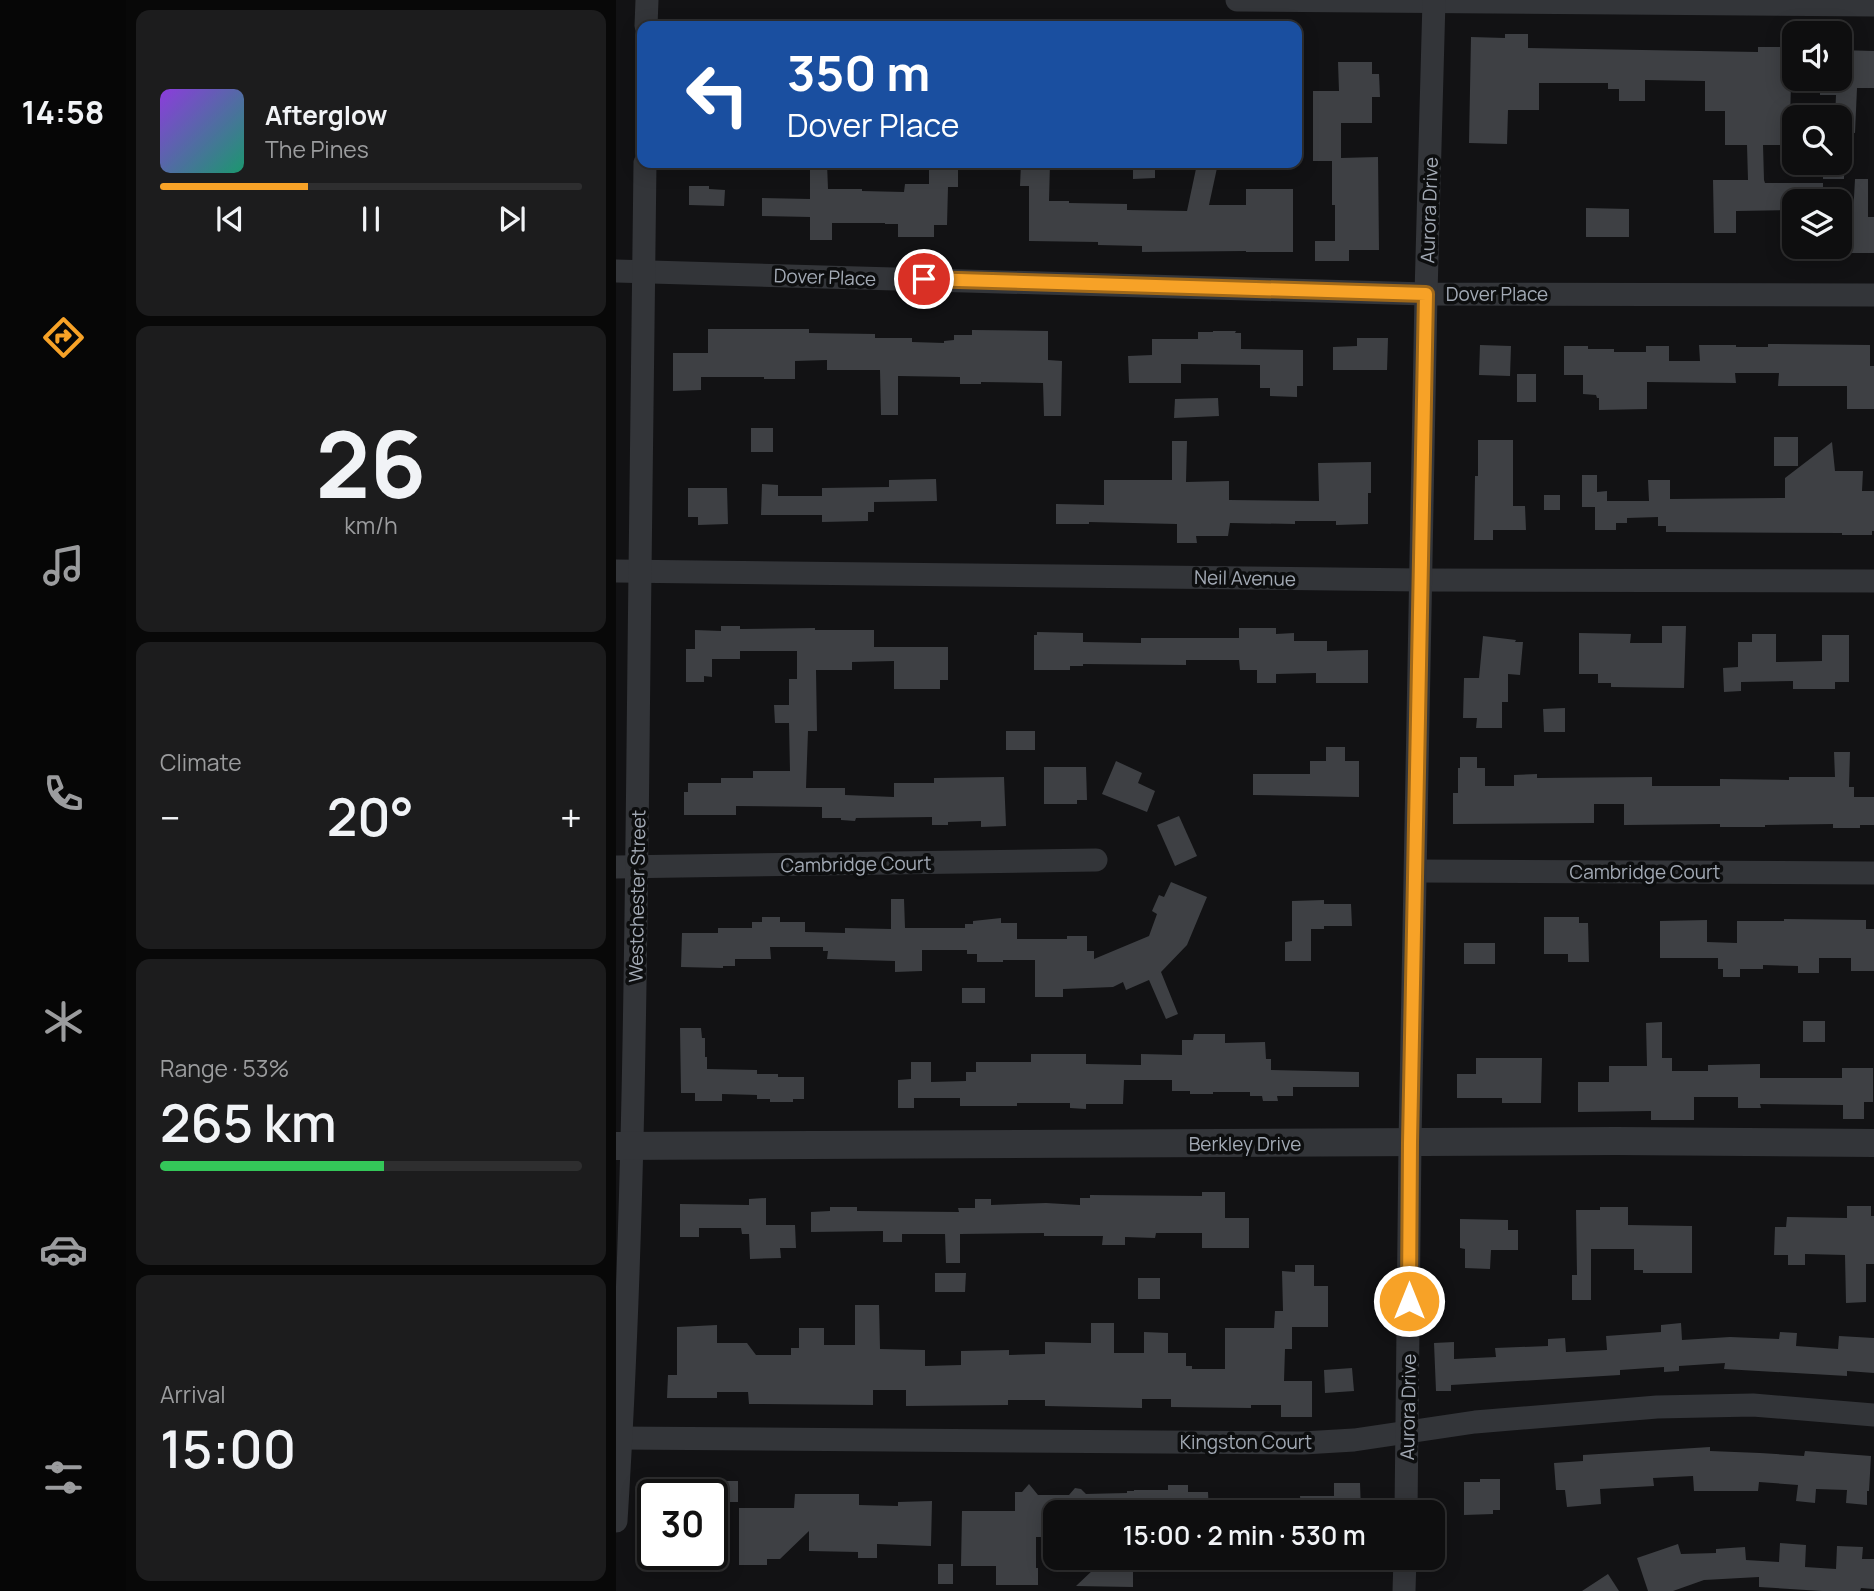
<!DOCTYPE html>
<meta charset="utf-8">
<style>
body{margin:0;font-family:Manrope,sans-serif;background:#1c1c1d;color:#f1f3f6;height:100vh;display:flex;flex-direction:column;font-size:26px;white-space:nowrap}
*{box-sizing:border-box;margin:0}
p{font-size:23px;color:#9b9c9e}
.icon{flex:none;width:38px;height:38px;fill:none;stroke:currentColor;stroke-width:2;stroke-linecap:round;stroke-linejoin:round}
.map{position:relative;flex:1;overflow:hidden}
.details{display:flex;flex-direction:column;gap:10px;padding:10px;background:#080808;width:490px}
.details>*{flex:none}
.top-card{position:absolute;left:21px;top:21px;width:665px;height:147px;border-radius:14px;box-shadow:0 4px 18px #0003,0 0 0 2px #2e2e2f;background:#1a4fa0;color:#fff;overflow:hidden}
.tools{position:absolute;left:1166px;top:21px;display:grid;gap:14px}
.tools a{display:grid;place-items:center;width:70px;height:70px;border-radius:14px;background:#0e0e0f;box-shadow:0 4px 18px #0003,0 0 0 2px #2e2e2f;font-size:35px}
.speed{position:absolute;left:21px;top:1479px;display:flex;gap:14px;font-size:35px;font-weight:700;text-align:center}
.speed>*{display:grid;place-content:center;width:91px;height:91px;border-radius:50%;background:#0e0e0f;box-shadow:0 4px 18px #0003,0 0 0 2px #2e2e2f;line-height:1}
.speed .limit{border:4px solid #111;border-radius:10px;background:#fff;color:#111}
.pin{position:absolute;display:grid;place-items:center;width:60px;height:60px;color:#fff;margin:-30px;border:4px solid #fff;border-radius:50%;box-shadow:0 2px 7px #0007}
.me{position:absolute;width:77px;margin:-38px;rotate:0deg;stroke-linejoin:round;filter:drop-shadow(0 0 5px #0008)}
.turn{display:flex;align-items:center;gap:24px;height:147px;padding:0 35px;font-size:32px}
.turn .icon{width:91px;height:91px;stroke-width:2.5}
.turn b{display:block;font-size:49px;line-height:60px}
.big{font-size:52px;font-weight:600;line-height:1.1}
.details .widget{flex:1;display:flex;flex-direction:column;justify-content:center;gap:10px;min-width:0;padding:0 24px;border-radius:14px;background:#1c1c1d}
.details .dial{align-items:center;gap:0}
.dial b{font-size:91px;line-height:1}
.song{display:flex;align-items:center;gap:21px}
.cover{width:84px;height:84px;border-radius:10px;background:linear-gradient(135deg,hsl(270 70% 55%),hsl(160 70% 35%))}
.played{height:7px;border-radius:4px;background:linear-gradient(90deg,#f7a227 35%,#2e2e2f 35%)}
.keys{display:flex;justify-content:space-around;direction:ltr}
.heat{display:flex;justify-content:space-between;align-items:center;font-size:38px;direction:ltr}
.charge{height:10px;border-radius:5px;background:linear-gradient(90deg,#34c759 53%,#2e2e2f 0)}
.trip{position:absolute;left:427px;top:1500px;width:402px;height:70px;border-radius:14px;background:#0e0e0f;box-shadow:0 4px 18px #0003,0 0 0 2px #2e2e2f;font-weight:600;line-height:70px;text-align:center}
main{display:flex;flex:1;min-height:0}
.tab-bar{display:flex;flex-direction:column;width:126px;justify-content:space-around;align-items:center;background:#060606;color:#9b9c9e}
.tab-bar .icon{width:49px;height:49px}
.tab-bar .current{color:#f7a227}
.tab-bar b{font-size:32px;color:#f1f3f6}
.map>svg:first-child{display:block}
.building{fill:#3e4044}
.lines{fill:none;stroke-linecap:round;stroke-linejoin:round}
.minor{stroke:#333539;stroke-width:23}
.tertiary{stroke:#333539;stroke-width:28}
.route-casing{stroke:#a16919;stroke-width:18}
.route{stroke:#f7a227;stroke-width:12}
.labels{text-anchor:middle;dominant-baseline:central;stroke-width:7;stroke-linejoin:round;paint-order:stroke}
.street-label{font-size:19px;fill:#a3aab5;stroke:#0d0e0f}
</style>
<main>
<nav class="tab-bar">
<b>14:58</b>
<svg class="icon current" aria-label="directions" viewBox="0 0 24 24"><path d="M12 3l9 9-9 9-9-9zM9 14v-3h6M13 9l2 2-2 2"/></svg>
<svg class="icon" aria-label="music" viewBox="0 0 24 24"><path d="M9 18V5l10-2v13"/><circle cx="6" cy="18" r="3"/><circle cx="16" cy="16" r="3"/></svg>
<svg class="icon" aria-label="phone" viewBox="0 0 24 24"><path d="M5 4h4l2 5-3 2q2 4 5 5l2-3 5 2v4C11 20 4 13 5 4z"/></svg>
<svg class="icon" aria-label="climate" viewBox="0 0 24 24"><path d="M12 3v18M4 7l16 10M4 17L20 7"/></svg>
<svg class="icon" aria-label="car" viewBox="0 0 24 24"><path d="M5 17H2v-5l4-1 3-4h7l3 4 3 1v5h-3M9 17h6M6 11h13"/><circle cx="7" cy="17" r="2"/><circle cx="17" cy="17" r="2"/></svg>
<svg class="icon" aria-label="filters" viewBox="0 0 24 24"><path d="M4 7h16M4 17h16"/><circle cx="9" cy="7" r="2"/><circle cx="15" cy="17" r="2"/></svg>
</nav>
<section class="details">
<div class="widget">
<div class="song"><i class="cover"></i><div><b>Afterglow</b><p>The Pines</p></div></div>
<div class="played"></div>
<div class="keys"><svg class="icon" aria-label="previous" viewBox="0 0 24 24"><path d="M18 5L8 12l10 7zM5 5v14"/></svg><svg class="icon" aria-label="pause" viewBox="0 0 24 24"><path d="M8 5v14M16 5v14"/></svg><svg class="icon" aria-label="next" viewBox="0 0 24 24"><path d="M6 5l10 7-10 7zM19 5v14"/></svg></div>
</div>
<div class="widget dial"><b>26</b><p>km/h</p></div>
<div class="widget"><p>Climate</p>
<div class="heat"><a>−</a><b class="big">20°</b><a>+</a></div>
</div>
<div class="widget"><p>Range · 53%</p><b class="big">265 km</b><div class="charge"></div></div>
<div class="widget"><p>Arrival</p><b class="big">15:00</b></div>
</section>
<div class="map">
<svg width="1258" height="1591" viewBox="0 0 1258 1591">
<rect width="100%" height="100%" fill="#121214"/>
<g class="building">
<path d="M889,34H912V48L1142,52V47H1176L1174,120H1178V145H1147L1148,180L1149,183H1207V201H1178V210L1120,211V233H1098L1097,180H1132L1131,145H1109V111H1089V81L1029,80V101H1003V89H992V83H923V110H892L891,144L853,143L855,37L889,38Z"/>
<path d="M1223,50L1258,51V88H1241L1239,133L1223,132V117H1219L1220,95H1204V79H1223Z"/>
<path d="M722,62H756V74H763L764,97H756V123H725V158L762,157L763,250H733V261H699V241H719V205H716V161H697V91H723Z"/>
<path d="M194,163H211L212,189H246V191L288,192L289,184H313V163H342V187H332L331,225H318V237H282V224H269V223H216V240H194V217L146,216V198L194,199Z"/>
<path d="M405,163H434L433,201H453V203L511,204V210L571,211L581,164L601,168L593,205H630V189H677V252H630V251L526,252V246L482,245V242L413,241V186H404Z"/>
<path d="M517,163H539V178L517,179Z"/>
<rect x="1207" y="163" width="21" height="16"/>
<path d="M1239,179H1252V217H1258V253H1235Z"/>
<path d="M73,186H93V189L109,190L108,206L73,205Z"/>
<path d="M970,208L1013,209V237H970Z"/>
<path d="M92,329H193V333L259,334V338H296V342L328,343V341L338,340V335H356V330L432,331V360L446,361L445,416H428L427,383L365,382V384H344V377L282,376V415H265L264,370H211V360L179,361V379H148V377H85V390L57,391V353H92Z"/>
<path d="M597,331H620L619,333H625V349L687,350V386H681V397L654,396V388H644V365L565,364V383H513L512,356L536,355V339H582V332H597Z"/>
<path d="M741,338H772L771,370H717V347L741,346Z"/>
<path d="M1152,344L1254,345V366H1258V409H1231V386H1162L1163,373H1119L1120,383L1031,382V409L983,410V398H981L980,395L967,394V375H948V346H972V349H998V352H1030V346H1053V361H1084L1083,345H1120V347H1152Z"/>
<path d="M864,345L895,346L894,376L863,375Z"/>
<rect x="901" y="374" width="19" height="28"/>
<path d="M602,398L603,416L558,418L559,399Z"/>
<rect x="135" y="428" width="22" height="24"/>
<rect x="1158" y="437" width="24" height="29"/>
<path d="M862,440H897V506H909L910,530H877V540H858L859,476H862Z"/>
<path d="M556,441H571L570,482L613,481V500L703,501L702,463L755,462V493H752V524L720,525V521H679V524L614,523L612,536H580L581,543H561V524L473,522V524H440V504L488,505V480H556Z"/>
<path d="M1216,442L1219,471H1247L1246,491H1258V531H1256V535H1226V533L1050,532V526H1042V517L1011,518V523H1000V530H979V507H966V475H981V492L991,491V501H1033L1032,480H1054V499L1169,498V478Z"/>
<path d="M320,479L321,501L258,502V512H252V521L206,522V515H145L146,484L162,485V496H206V488L273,487V480Z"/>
<path d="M72,488H111L112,524L82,525V517H72Z"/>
<rect x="928" y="495" width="16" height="15"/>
<path d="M105,626H124V629L199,628V630H258V647H332V680H324V689H278V661L236,662V670H200L201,731H192L190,788H229V795L278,797V783H318V778L388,777L390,826L365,827V821L332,822V825H316V817L240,818L239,821L225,820V818H206V807L120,806V815H68V792H72V783H105V778H137V771H174L173,723H159L158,705H173V679H181V651H124V659H96V677L88,676V682H70V649H79V630L105,631Z"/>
<path d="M1046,626H1070L1068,688L995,687V683H982V674H963V633L1015,634L1014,643H1046Z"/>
<path d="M623,628H660V634L678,633V641H711V651L752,650V683H700V673L660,674V683H641V670H624L623,660H570V665L467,664V666H454V670H418V635H421V632L467,633V642L525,643V638H623Z"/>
<path d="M1136,634H1160V662L1206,661V635H1233V682H1219V689H1177V681L1125,682V691L1108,692L1107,668L1122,667V642H1136Z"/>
<path d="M867,636L900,640L899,642H907L904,675L892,674V702H886V728H860L861,718H847L848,678H863Z"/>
<path d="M949,708V732H928L927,709Z"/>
<rect x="390" y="731" width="29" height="19"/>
<path d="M710,747H729V761H743V797L637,795V774H694V761H710Z"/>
<path d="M1218,752H1234L1233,787H1238V797H1258V825H1244V828H1217V824L1149,825V827H1104V824L1008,825V804H978V823L837,824V793H842V768H844V757H861V768H869V786H898V775L921,774V778L1036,777V786H1104V779L1173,780V777H1219Z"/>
<path d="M500,761L526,773L522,783L539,791L531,812L486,794Z"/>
<path d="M428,767H470L471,800H461V804H428Z"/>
<path d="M563,816L581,856L559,866L541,825Z"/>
<path d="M555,882L591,897L571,945L545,972L562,1014L550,1019L533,980L510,990L507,982L497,987L447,989V997H419V960H387V962H361V954H351V950H306V971L279,972V961L211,959L212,951H207V947H154L155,959H119V966H107V968L65,967L66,933H102V928H136V922H146V917H164V922H189V932L229,933V928L275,929V899H288L289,928H349V924H357V921L385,918V923H401V939H451V936H471V951H478V959L533,936L541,914L536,911L543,895L548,897Z"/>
<path d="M708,900V904H735L736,926H708V929H695V961H669V942L676,941V901Z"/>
<path d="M928,917H963V923H972L973,962H952V954H928Z"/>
<path d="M1168,919L1250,920V929H1258V971H1235V958H1203V973H1182V966L1147,965V969H1124V977H1107V969H1102V958H1044V921L1091,920V942L1121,943V921H1168Z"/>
<rect x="848" y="943" width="31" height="21"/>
<rect x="346" y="988" width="23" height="15"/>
<rect x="1187" y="1021" width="22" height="21"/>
<path d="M1046,1022V1058H1056V1071H1092V1065L1144,1064V1078H1226V1068H1257V1102H1248V1119H1227V1105L1144,1104L1145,1108H1122V1097H1078V1120H1035V1111L962,1112V1082H993V1066H1031L1030,1023Z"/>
<path d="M64,1028H85L86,1038H89V1057H91V1069L141,1070V1074H162V1077H188V1099H177V1102H154V1099H141V1095L106,1094V1101H79V1093H65Z"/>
<path d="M578,1034H609V1043L649,1042L650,1059H655V1070L743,1072V1087H677V1096H661L662,1101H647L646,1096H634V1092H597V1094H574V1091H556V1080H508L507,1104H470V1109L454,1108V1103H401V1106H344V1098H298V1108H282V1080L295,1079V1062H315V1082L350,1081V1072H360V1062H415V1054H470V1064L525,1065V1054L566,1055V1040H577Z"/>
<path d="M860,1058H926L925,1103H886V1098H841V1074H860Z"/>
<path d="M586,1192H609V1218H633V1248H586V1233H540L539,1238L509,1237V1245H486L487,1236H428V1233L344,1234V1263H330L329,1234H286V1242H267V1231L195,1232V1212L214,1211V1207H241V1211L343,1212L342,1208H359V1199H375V1205L430,1203L464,1205V1198H474V1195L586,1196Z"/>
<path d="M150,1198V1225H179L180,1248H164L165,1258L134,1259L133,1234H126L125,1228H83V1237H64V1204L133,1205V1199Z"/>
<path d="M1231,1206H1255V1216H1258V1264H1250V1302L1230,1303L1229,1255L1189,1254V1265H1172V1255H1158L1159,1227H1170L1171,1217L1231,1218Z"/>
<path d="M984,1207H1012V1225L1076,1226V1273H1027V1270H1018V1249H975V1300H956V1275H961L960,1210H984Z"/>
<path d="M844,1219L892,1220V1230H902V1250H875L874,1269L849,1268V1249L844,1248Z"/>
<path d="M679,1265H698V1286H712V1327H676V1349H669L668,1381H696V1417H665V1405H635V1408L555,1407V1399H526V1408L429,1406V1400H392V1405L290,1406V1390H257V1405L133,1404L132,1392H101V1398H51L52,1375H61V1327L101,1325V1343H131L140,1355H175V1348H183V1328H208V1345H239V1305H263L264,1349L309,1350V1366L345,1365V1351L393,1350V1355L429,1354V1342L475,1343V1323H498V1353H528V1332L552,1333V1353H570V1366H576V1369H609V1328H658L659,1311H667L666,1271L679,1272Z"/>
<path d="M319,1273H350L349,1292H319Z"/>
<rect x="522" y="1278" width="22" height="21"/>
<path d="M1065,1323L1066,1340L1114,1337L1163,1339L1164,1332L1181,1333L1180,1346L1222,1349L1223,1336L1258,1338V1373L1231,1371V1376L1108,1369L1109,1363L1063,1366V1371L1048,1372V1367L1004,1370V1375L835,1385V1391H820L818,1343L838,1342V1359L880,1357L879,1348L932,1346V1339L949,1338L950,1352L991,1350L990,1336L1045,1332V1325Z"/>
<path d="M736,1368L738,1391L709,1393L708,1370Z"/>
<path d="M1094,1447V1451L1144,1453L1188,1456L1189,1451L1255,1456L1253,1491H1251V1505L1230,1503L1231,1490L1200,1489L1199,1503L1180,1501L1182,1485L1143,1482L1142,1491H1078L1077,1476L1037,1478L1038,1486L984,1489L985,1504L951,1507L949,1490H940L938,1463L967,1461V1455Z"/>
<path d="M864,1479H884V1510H877V1514L848,1515V1482H864Z"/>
<rect x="102" y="1481" width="20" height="21"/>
<path d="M718,1483H744L745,1512H685L684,1496H718Z"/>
<path d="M413,1484L422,1495H453L459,1488L465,1489L470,1494L511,1493V1491H518V1490H552V1485H572V1492H592L593,1512H439V1537H420V1568H422V1585H380V1566H345L346,1511H399V1492H406Z"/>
<path d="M179,1494H243V1505L282,1506V1502L316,1501L315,1546L261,1544V1558H242V1552L193,1551V1531L164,1559H151V1565H123V1508H178Z"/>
<path d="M1164,1543L1190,1545L1189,1567L1220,1569L1221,1546L1247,1547L1246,1559H1258V1589L1245,1588L1244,1591H1206L1143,1587V1577L1088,1580L1057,1591H1032L1021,1558L1062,1544L1065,1554L1100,1553V1549L1129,1547L1130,1560L1163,1562Z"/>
<rect x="322" y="1564" width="15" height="20"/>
<path d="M478,1564H517V1587L460,1586L478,1569Z"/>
<path d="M992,1574L1003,1591H966Z"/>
</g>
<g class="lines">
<g class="minor">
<path d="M621,0L1258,5"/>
<path d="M30,26L31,0"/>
<path d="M0,271L810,294L1258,295"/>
<path d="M0,571L805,580L1258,581"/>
<path d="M0,867L480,860"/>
<path d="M800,871L1258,873"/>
<path d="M0,1438L687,1443L738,1440L859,1422L1041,1407L1137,1405L1258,1415"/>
<path d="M790,1512L794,1143L810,294L818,0"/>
<path d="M0,1521C20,1205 20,889 24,572C25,436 28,299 29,163"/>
<path d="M788,1591L789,1558"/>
</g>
<path class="tertiary" d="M0,1146L1000,1141L1258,1143"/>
</g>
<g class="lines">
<g class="route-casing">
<path id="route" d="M308,279L810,294L794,1143L793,1301"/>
</g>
<use href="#route" class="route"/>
</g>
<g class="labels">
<g class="street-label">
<text transform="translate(813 210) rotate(-88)">Aurora Drive</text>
<text transform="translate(209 277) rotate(2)">Dover Place</text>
<text x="881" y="294">Dover Place</text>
<text transform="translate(629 578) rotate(1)">Neil Avenue</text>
<text transform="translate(240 864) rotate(-1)">Cambridge Court</text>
<text x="1029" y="872">Cambridge Court</text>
<text transform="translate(21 896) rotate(-89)">Westchester Street</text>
<text x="629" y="1144">Berkley Drive</text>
<text transform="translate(792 1407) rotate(-89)">Aurora Drive</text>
<text x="630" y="1442">Kingston Court</text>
</g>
</g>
</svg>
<div class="tools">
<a><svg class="icon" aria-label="sound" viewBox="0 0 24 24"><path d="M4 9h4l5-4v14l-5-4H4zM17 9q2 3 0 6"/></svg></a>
<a><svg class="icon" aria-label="search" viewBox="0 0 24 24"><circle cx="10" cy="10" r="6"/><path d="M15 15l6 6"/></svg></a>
<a><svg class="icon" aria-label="layers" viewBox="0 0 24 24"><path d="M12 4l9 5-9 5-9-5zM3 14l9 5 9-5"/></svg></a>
</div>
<div class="speed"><div class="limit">30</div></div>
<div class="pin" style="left:308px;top:279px;background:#d93025"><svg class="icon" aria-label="arrive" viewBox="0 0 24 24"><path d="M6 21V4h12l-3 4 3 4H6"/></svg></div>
<svg class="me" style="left:793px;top:1301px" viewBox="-20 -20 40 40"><circle r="17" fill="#f7a227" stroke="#fff" stroke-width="3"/><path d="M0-11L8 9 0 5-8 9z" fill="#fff"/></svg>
<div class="trip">15:00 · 2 min · 530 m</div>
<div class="top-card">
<div class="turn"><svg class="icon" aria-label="left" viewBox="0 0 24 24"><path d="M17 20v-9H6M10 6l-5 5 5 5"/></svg><div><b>350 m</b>Dover Place</div></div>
</div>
</div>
</main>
